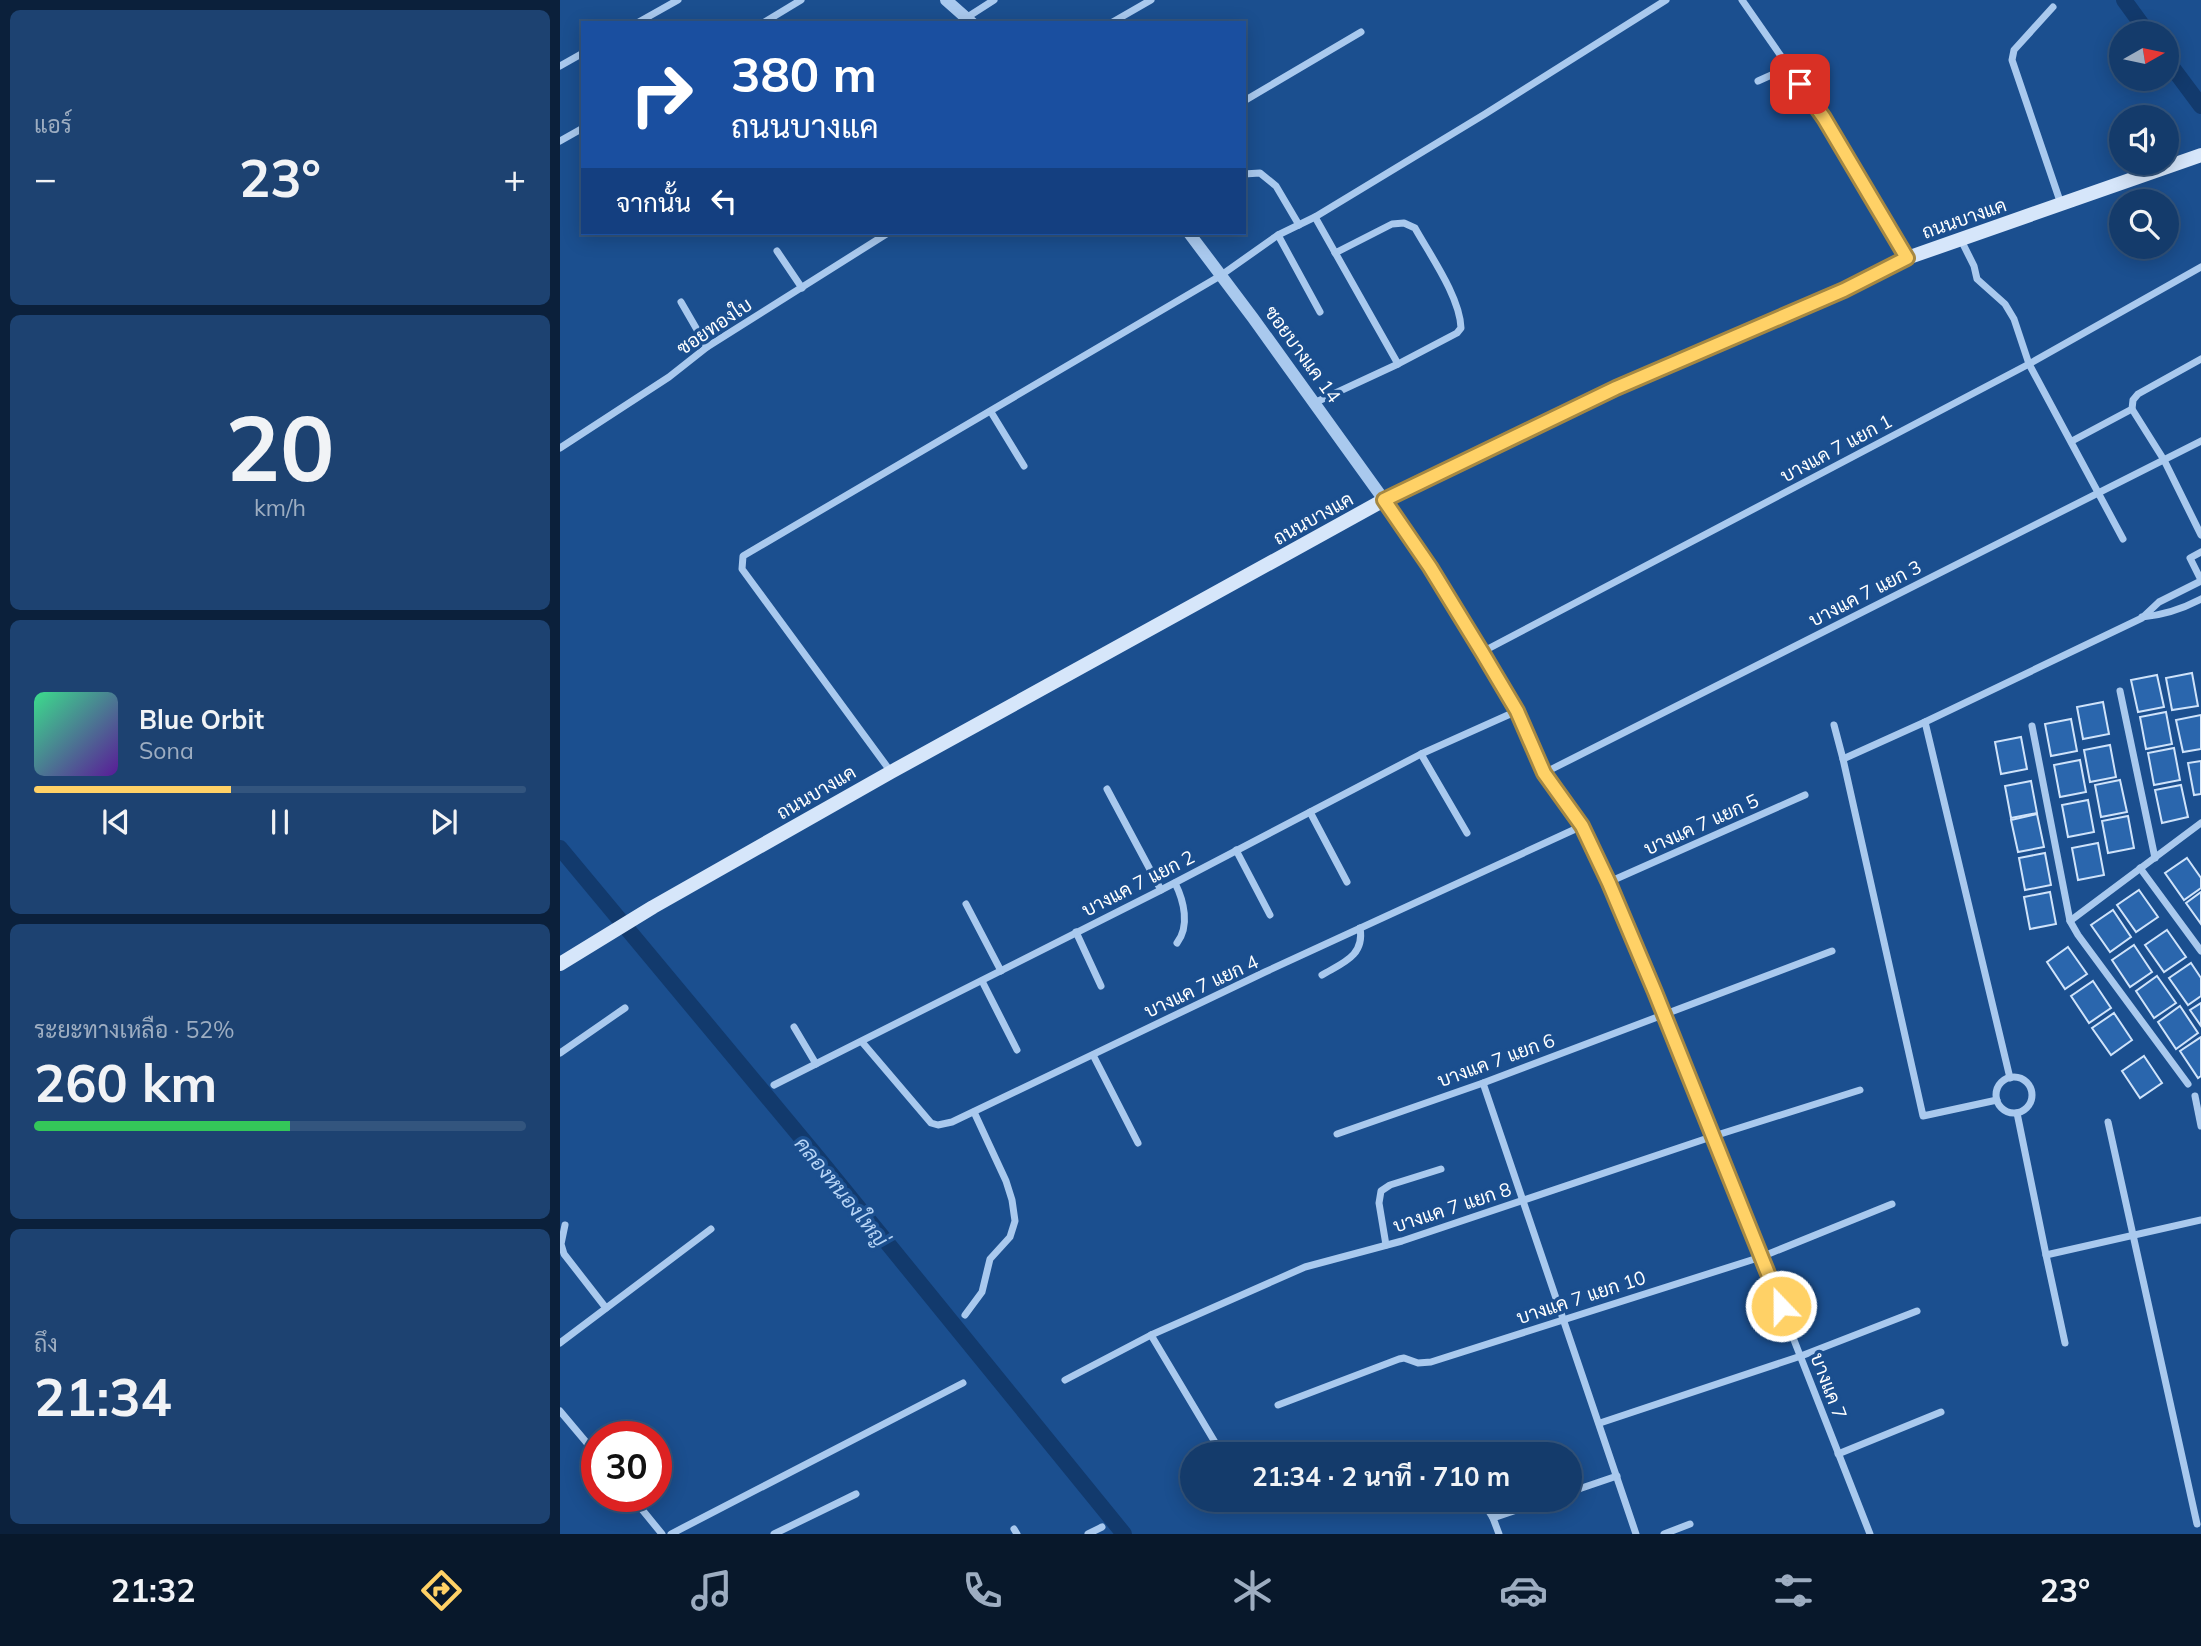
<!DOCTYPE html>
<html lang="th">
<meta charset="utf-8">
<style>
body{margin:0;font-family:Mulish,Sarabun,sans-serif;background:#1d4271;color:#f1f3f6;height:100vh;display:flex;flex-direction:column;font-size:26px;white-space:nowrap}
*{box-sizing:border-box;margin:0}
p{font-size:23px;color:#9dadc1}
.icon{flex:none;width:38px;height:38px;fill:none;stroke:currentColor;stroke-width:2;stroke-linecap:round;stroke-linejoin:round}
.map{position:relative;flex:1;overflow:hidden}
.sheet{display:flex;flex-direction:column;gap:10px;padding:10px;background:#0b203b;width:560px}
.sheet>*{flex:none}
.hud{position:absolute;left:21px;top:21px;width:665px;height:214px;border-radius:0px;box-shadow:0 4px 18px #0003,0 0 0 2px #33557e;background:#1a4fa0;color:#fff;overflow:hidden}
.needle{width:46px;rotate:81deg}
.buttons{position:absolute;left:1549px;top:21px;display:grid;gap:14px}
.buttons a{display:grid;place-items:center;width:70px;height:70px;border-radius:50%;background:#143b6b;box-shadow:0 4px 18px #0003,0 0 0 2px #33557e;font-size:35px}
.speed{position:absolute;left:21px;top:1421px;display:flex;gap:14px;font-size:35px;font-weight:700;text-align:center}
.speed>*{display:grid;place-content:center;width:91px;height:91px;border-radius:50%;background:#143b6b;box-shadow:0 4px 18px #0003,0 0 0 2px #33557e;line-height:1}
.speed .limit{border:10px solid #d22;background:#fff;color:#111}
.pin{position:absolute;display:grid;place-items:center;width:60px;height:60px;color:#fff;margin:-30px;border-radius:14px;box-shadow:0 4px 10px #0006}
.me{position:absolute;width:77px;margin:-38px;rotate:338deg;stroke-linejoin:round;filter:drop-shadow(0 0 5px #0008)}
.turn{display:flex;align-items:center;gap:24px;height:147px;padding:0 35px;font-size:32px}
.turn .icon{width:91px;height:91px;stroke-width:2.5}
.turn b{display:block;font-size:49px;line-height:60px}
.then{display:flex;align-items:center;height:66px;padding:0 35px;background:#0003;gap:14px;font-size:26px}
.big{font-size:52px;font-weight:700;line-height:1.1}
.sheet .card{flex:1;display:flex;flex-direction:column;justify-content:center;gap:10px;min-width:0;padding:0 24px;border-radius:10px;background:#1d4271}
.sheet .dial{align-items:center;gap:0}
.dial b{font-size:91px;line-height:1}
.song{display:flex;align-items:center;gap:21px}
.cover{width:84px;height:84px;border-radius:10px;background:linear-gradient(135deg,hsl(150 70% 55%),hsl(270 70% 35%))}
.played{height:7px;border-radius:4px;background:linear-gradient(90deg,#ffd166 40%,#33557e 40%)}
.keys{display:flex;justify-content:space-around;direction:ltr}
.heat{display:flex;justify-content:space-between;align-items:center;font-size:38px;direction:ltr}
.charge{height:10px;border-radius:5px;background:linear-gradient(90deg,#34c759 52%,#33557e 0)}
.trip{position:absolute;left:620px;top:1442px;width:402px;height:70px;border-radius:35px;background:#143b6b;box-shadow:0 4px 18px #0003,0 0 0 2px #33557e;font-weight:700;line-height:70px;text-align:center}
.dock{display:flex;height:112px;justify-content:space-around;align-items:center;background:#08182b;color:#9dadc1}
.dock .icon{width:49px;height:49px}
.dock .current{color:#ffd166}
.dock b{font-size:32px;color:#f1f3f6}
main{display:flex;flex:1;min-height:0}
.map>svg:first-child{display:block}
.lines{fill:none;stroke-linecap:round;stroke-linejoin:round}
.canal{stroke:#123a6d;stroke-width:16}
.building{fill:#2a66ad;stroke:#cfe3fa;stroke-width:2}
.minor{stroke:#a9c9ee;stroke-width:7}
.tertiary{stroke:#a9c9ee;stroke-width:12}
.secondary{stroke:#d6e6fa;stroke-width:14}
.route-casing{stroke:#a68842;stroke-width:18}
.route{stroke:#ffd166;stroke-width:12}
.labels{text-anchor:middle;dominant-baseline:central;stroke-width:7;stroke-linejoin:round;paint-order:stroke}
.street-label{font-size:19px;fill:#fff;stroke:#1b4f8f}
.water-label{font-size:21px;font-style:italic;fill:#b5d3f5;stroke:#1b4f8f}
</style>
<main>
<section class="sheet">
<div class="card"><p>แอร์</p>
<div class="heat"><a>−</a><b class="big">23°</b><a>+</a></div>
</div>
<div class="card dial"><b>20</b><p>km/h</p></div>
<div class="card">
<div class="song"><i class="cover"></i><div><b>Blue Orbit</b><p>Sona</p></div></div>
<div class="played"></div>
<div class="keys"><svg class="icon" aria-label="previous" viewBox="0 0 24 24"><path d="M18 5L8 12l10 7zM5 5v14"/></svg><svg class="icon" aria-label="pause" viewBox="0 0 24 24"><path d="M8 5v14M16 5v14"/></svg><svg class="icon" aria-label="next" viewBox="0 0 24 24"><path d="M6 5l10 7-10 7zM19 5v14"/></svg></div>
</div>
<div class="card"><p>ระยะทางเหลือ · 52%</p><b class="big">260 km</b><div class="charge"></div></div>
<div class="card"><p>ถึง</p><b class="big">21:34</b></div>
</section>
<div class="map">
<svg width="1641" height="1534" viewBox="0 0 1641 1534">
<rect width="100%" height="100%" fill="#1b4f8f"/>
<g class="lines">
<g class="canal">
<path d="M1564,0L1588,33"/>
<path d="M1606,59L1641,106"/>
<path d="M0,848L259,1159L564,1534"/>
</g>
</g>
<g class="building">
<path d="M1632,673L1638,706L1612,710L1606,678Z"/>
<path d="M1597,675L1604,707L1578,712L1571,680Z"/>
<path d="M1543,702L1549,734L1523,739L1517,707Z"/>
<path d="M1606,712L1612,744L1586,749L1580,717Z"/>
<path d="M1641,715V749L1623,752L1616,720Z"/>
<path d="M1511,719L1517,751L1491,756L1485,724Z"/>
<path d="M1461,737L1467,769L1441,774L1435,742Z"/>
<path d="M1550,745L1556,777L1530,782L1524,750Z"/>
<path d="M1614,748L1620,780L1594,785L1588,753Z"/>
<path d="M1520,760L1526,792L1500,797L1494,765Z"/>
<path d="M1641,761V794L1634,795L1628,763Z"/>
<path d="M1560,780L1567,812L1541,817L1535,785Z"/>
<path d="M1471,781L1477,813L1451,818L1445,786Z"/>
<path d="M1621,785L1628,817L1602,823L1595,790Z"/>
<path d="M1528,800L1534,832L1508,837L1502,805Z"/>
<path d="M1477,814L1484,847L1458,852L1451,820Z"/>
<path d="M1568,816L1574,848L1548,853L1542,821Z"/>
<path d="M1538,843L1544,875L1518,880L1512,848Z"/>
<path d="M1485,853L1491,885L1465,890L1459,858Z"/>
<path d="M1627,858L1641,878V888L1624,900L1605,873Z"/>
<path d="M1579,890L1598,917L1576,932L1557,905Z"/>
<path d="M1490,892L1496,924L1470,929L1464,897Z"/>
<path d="M1641,892V924L1626,903Z"/>
<path d="M1553,910L1571,937L1550,952L1531,925Z"/>
<path d="M1607,930L1626,957L1604,972L1585,945Z"/>
<path d="M1574,945L1592,972L1570,987L1552,960Z"/>
<path d="M1508,947L1527,974L1505,989L1487,962Z"/>
<path d="M1631,963L1641,978V996L1628,1005L1609,978Z"/>
<path d="M1597,976L1616,1003L1594,1018L1576,991Z"/>
<path d="M1533,981L1551,1008L1529,1023L1511,996Z"/>
<path d="M1641,1003V1026L1630,1010Z"/>
<path d="M1620,1006L1638,1033L1616,1049L1598,1022Z"/>
<path d="M1554,1013L1572,1040L1551,1055L1532,1028Z"/>
<path d="M1641,1037V1076L1638,1078L1620,1051Z"/>
<path d="M1584,1056L1602,1083L1580,1098L1562,1071Z"/>
</g>
<g class="lines">
<g class="minor">
<path d="M1182,0L1264,118L1347,258"/>
<path d="M1493,7L1454,50L1452,60L1501,204"/>
<path d="M406,18L434,0"/>
<path d="M77,23L118,0"/>
<path d="M203,23L241,0"/>
<path d="M551,23L591,0"/>
<path d="M0,66L23,53"/>
<path d="M1198,81L1229,67"/>
<path d="M684,101L801,32"/>
<path d="M0,141L23,128"/>
<path d="M684,174L700,173L716,186L739,225"/>
<path d="M755,217L838,364"/>
<path d="M718,235L760,312"/>
<path d="M1401,240L1414,266L1417,279L1445,304L1454,319L1469,364L1563,539"/>
<path d="M217,251L242,288"/>
<path d="M121,302L147,347"/>
<path d="M754,403L838,364L897,333L901,328C900,297 870,255 855,228L844,223L832,224L775,253"/>
<path d="M1572,409L1604,460L1641,535"/>
<path d="M431,412L464,466"/>
<path d="M1512,441L1572,409L1573,400L1578,394L1641,359"/>
<path d="M0,448L109,377L147,347L328,233"/>
<path d="M824,500L870,567L922,652L957,711L984,773L1022,826L1049,882L1154,1136L1310,1534"/>
<path d="M1641,552L1630,558L1641,580"/>
<path d="M1582,617C1604,615 1622,609 1641,599"/>
<path d="M922,652L1469,364L1641,267"/>
<path d="M1560,691L1595,858"/>
<path d="M1365,722L1450,1078"/>
<path d="M1274,725L1283,759"/>
<path d="M1472,726L1510,921L1518,935L1628,1084"/>
<path d="M861,754L907,833"/>
<path d="M331,772L182,569L183,556L660,276L718,235L755,217L925,114L1106,0"/>
<path d="M984,773L1641,441"/>
<path d="M547,789L601,890"/>
<path d="M750,812L787,882"/>
<path d="M676,850L710,915"/>
<path d="M1580,868L1641,951"/>
<path d="M1049,882L1245,795"/>
<path d="M615,883C624,901 630,926 617,943"/>
<path d="M406,904L441,971"/>
<path d="M1510,921L1641,823"/>
<path d="M516,932L541,986"/>
<path d="M762,975C782,963 805,956 800,928"/>
<path d="M422,981L457,1050"/>
<path d="M234,1027L256,1064"/>
<path d="M302,1042L371,1123L378,1125L392,1122L705,972L1022,826"/>
<path d="M0,1053L65,1008"/>
<path d="M533,1055L578,1143"/>
<circle cx="1454" cy="1095" r="18"/>
<path d="M923,1083L1076,1534"/>
<path d="M214,1085L601,890L861,754L957,711"/>
<path d="M1635,1096L1641,1126"/>
<path d="M1437,1100L1363,1116L1283,759L1365,722L1582,618L1599,602L1641,581"/>
<path d="M1457,1113L1486,1255L1641,1220"/>
<path d="M1548,1122L1637,1524"/>
<path d="M777,1134L923,1083L1272,951"/>
<path d="M5,1225L1,1244L4,1254L46,1308"/>
<path d="M826,1245L819,1203L821,1191L830,1185L881,1169"/>
<path d="M1486,1255L1505,1343"/>
<path d="M405,1315L422,1292L430,1259L450,1237L455,1221L452,1200L446,1181L414,1112"/>
<path d="M591,1335L662,1454"/>
<path d="M0,1343L151,1229"/>
<path d="M505,1380L591,1335L745,1267L842,1241L1154,1136L1300,1090"/>
<path d="M718,1405L839,1359L844,1358L858,1363L871,1362L1201,1257L1332,1204"/>
<path d="M0,1411L37,1455"/>
<path d="M1040,1423L1241,1356L1357,1311"/>
<path d="M1278,1454L1381,1412"/>
<path d="M1010,1492L1057,1476"/>
<path d="M71,1496L102,1534"/>
<path d="M922,1500L933,1518"/>
<path d="M454,1529L457,1534"/>
<path d="M111,1534L403,1383"/>
<path d="M214,1534L296,1494"/>
<path d="M528,1534L542,1527"/>
<path d="M939,1534L933,1518L986,1500"/>
<path d="M1104,1534L1130,1524"/>
</g>
<g class="tertiary">
<path d="M386,0L412,23"/>
<path d="M629,233L693,318L824,500"/>
</g>
<path class="secondary" d="M0,964L93,907L331,772L824,500L914,456L1056,388L1284,290L1347,258L1641,155"/>
</g>
<g class="lines">
<g class="route-casing">
<path id="route" d="M1221,1306L1095,992L1049,883L1022,826L984,773L957,711L922,652L870,567L824,500L1056,388L1284,290L1347,258L1264,118L1240,84"/>
</g>
<use href="#route" class="route"/>
</g>
<g class="labels">
<g class="street-label">
<text transform="translate(1404 218) rotate(-19)">ถนนบางแค</text>
<text transform="translate(154 326) rotate(-34)">ซอยทองใบ</text>
<text transform="translate(743 354) rotate(54)">ซอยบางแค 14</text>
<text transform="translate(1276 448) rotate(-28)">บางแค 7 แยก 1</text>
<text transform="translate(753 518) rotate(-29)">ถนนบางแค</text>
<text transform="translate(1305 593) rotate(-27)">บางแค 7 แยก 3</text>
<text transform="translate(256 792) rotate(-30)">ถนนบางแค</text>
<text transform="translate(1141 824) rotate(-24)">บางแค 7 แยก 5</text>
<text transform="translate(578 883) rotate(-27)">บางแค 7 แยก 2</text>
<text transform="translate(641 986) rotate(-25)">บางแค 7 แยก 4</text>
<text transform="translate(936 1060) rotate(-20)">บางแค 7 แยก 6</text>
<text transform="translate(892 1207) rotate(-18)">บางแค 7 แยก 8</text>
<text transform="translate(1021 1297) rotate(-18)">บางแค 7 แยก 10</text>
<text transform="translate(1269 1386) rotate(69)">บางแค 7</text>
</g>
<g class="water-label">
<text transform="translate(282 1191) rotate(51)">คลองหนองใหญ่</text>
</g>
</g>
</svg>
<div class="buttons">
<a><svg class="needle" viewBox="-14 -14 28 28"><path d="M0-13l5 13h-10z" fill="#e53935"/><path d="M0 13l5-13h-10z" fill="#9dadc1"/></svg></a>
<a><svg class="icon" aria-label="sound" viewBox="0 0 24 24"><path d="M4 9h4l5-4v14l-5-4H4zM17 9q2 3 0 6"/></svg></a>
<a><svg class="icon" aria-label="search" viewBox="0 0 24 24"><circle cx="10" cy="10" r="6"/><path d="M15 15l6 6"/></svg></a>
</div>
<div class="speed"><div class="limit">30</div></div>
<div class="pin" style="left:1240px;top:84px;background:#d93025"><svg class="icon" aria-label="arrive" viewBox="0 0 24 24"><path d="M6 21V4h12l-3 4 3 4H6"/></svg></div>
<svg class="me" style="left:1221px;top:1306px" viewBox="-20 -20 40 40"><circle r="17" fill="#ffd166" stroke="#fff" stroke-width="3"/><path d="M0-11L8 9 0 5-8 9z" fill="#fff"/></svg>
<div class="trip">21:34 · 2 นาที · 710 m</div>
<div class="hud">
<div class="turn"><svg class="icon" aria-label="right" viewBox="0 0 24 24"><path d="M7 20v-9h11M14 6l5 5-5 5"/></svg><div><b>380 m</b>ถนนบางแค</div></div>
<div class="then">จากนั้น<svg class="icon" aria-label="left" viewBox="0 0 24 24"><path d="M17 20v-9H6M10 6l-5 5 5 5"/></svg></div>
</div>
</div>
</main>
<nav class="dock">
<b>21:32</b>
<svg class="icon current" aria-label="directions" viewBox="0 0 24 24"><path d="M12 3l9 9-9 9-9-9zM9 14v-3h6M13 9l2 2-2 2"/></svg>
<svg class="icon" aria-label="music" viewBox="0 0 24 24"><path d="M9 18V5l10-2v13"/><circle cx="6" cy="18" r="3"/><circle cx="16" cy="16" r="3"/></svg>
<svg class="icon" aria-label="phone" viewBox="0 0 24 24"><path d="M5 4h4l2 5-3 2q2 4 5 5l2-3 5 2v4C11 20 4 13 5 4z"/></svg>
<svg class="icon" aria-label="climate" viewBox="0 0 24 24"><path d="M12 3v18M4 7l16 10M4 17L20 7"/></svg>
<svg class="icon" aria-label="car" viewBox="0 0 24 24"><path d="M5 17H2v-5l4-1 3-4h7l3 4 3 1v5h-3M9 17h6M6 11h13"/><circle cx="7" cy="17" r="2"/><circle cx="17" cy="17" r="2"/></svg>
<svg class="icon" aria-label="filters" viewBox="0 0 24 24"><path d="M4 7h16M4 17h16"/><circle cx="9" cy="7" r="2"/><circle cx="15" cy="17" r="2"/></svg>
<b>23°</b>
</nav>
